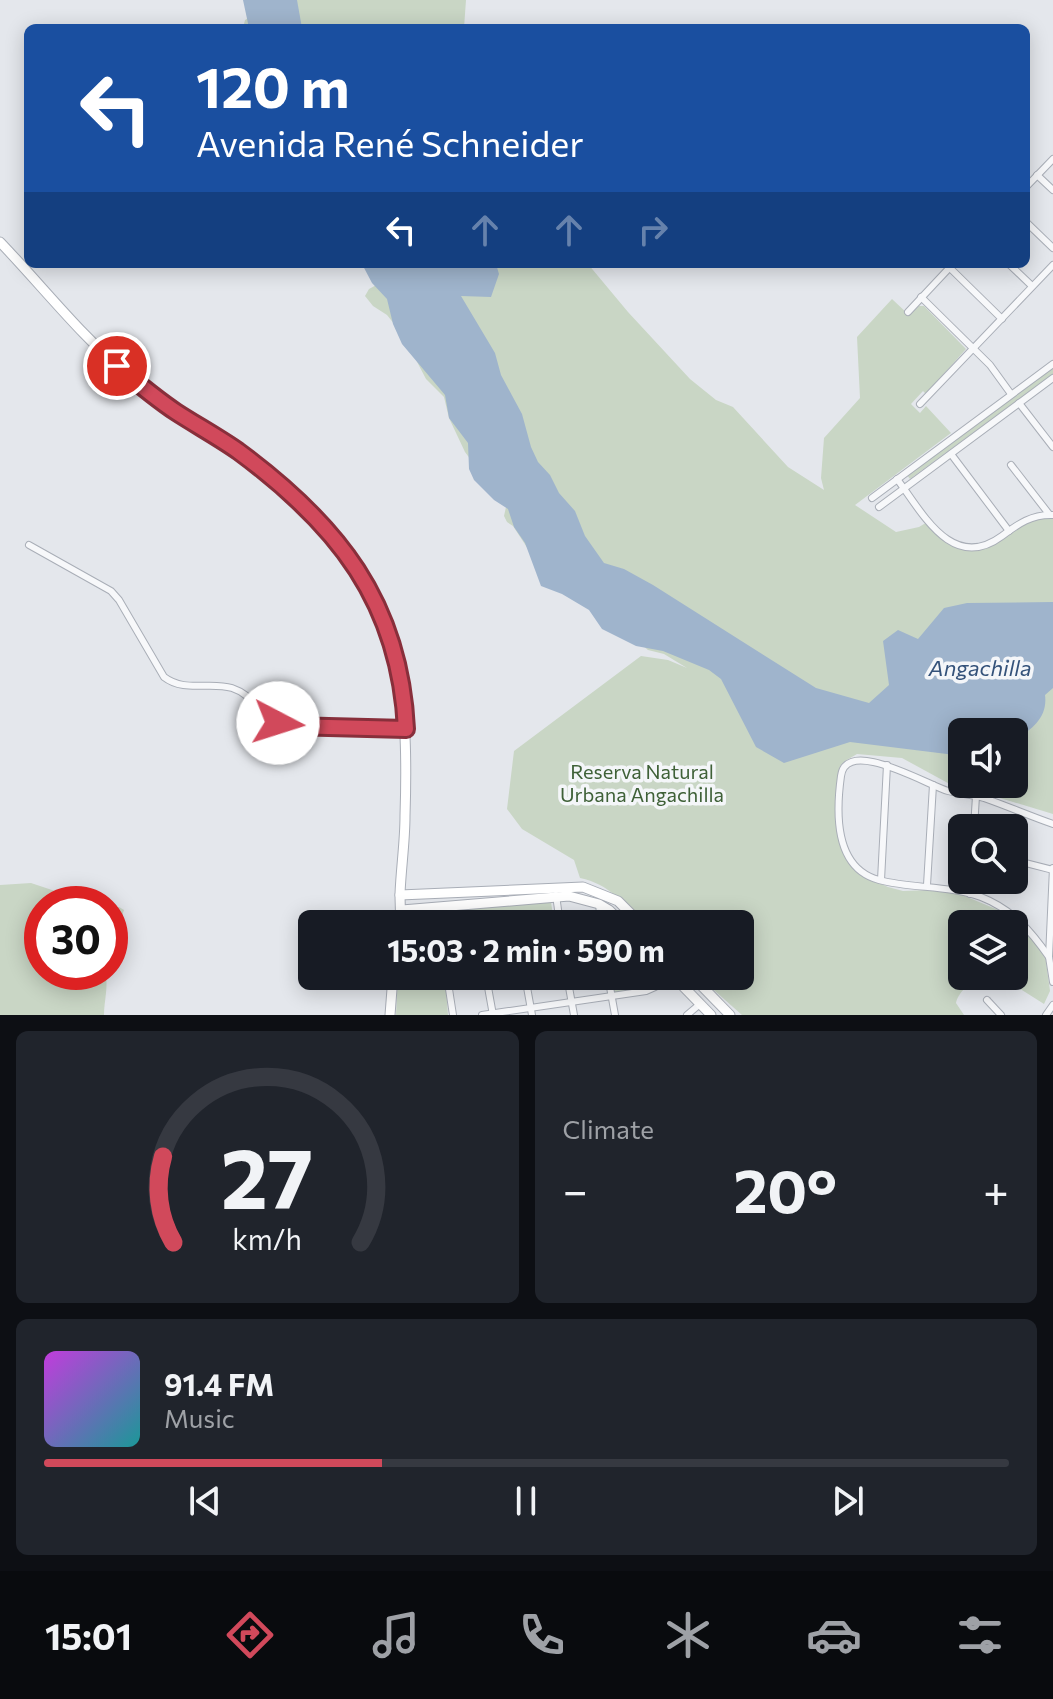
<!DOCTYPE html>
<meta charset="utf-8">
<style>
body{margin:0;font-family:Commissioner,sans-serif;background:#20242c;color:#f1f3f6;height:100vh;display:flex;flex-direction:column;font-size:30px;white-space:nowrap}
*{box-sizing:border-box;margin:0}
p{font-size:26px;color:#9ea1a6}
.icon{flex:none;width:44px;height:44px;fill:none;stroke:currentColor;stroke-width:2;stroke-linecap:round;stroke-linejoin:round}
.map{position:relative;height:1015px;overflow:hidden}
.sheet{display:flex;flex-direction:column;gap:16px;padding:16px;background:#0d0f14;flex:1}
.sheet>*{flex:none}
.banner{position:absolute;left:24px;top:24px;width:1006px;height:244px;border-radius:12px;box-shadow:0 4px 20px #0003;background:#1a4fa0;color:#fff;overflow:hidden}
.fabs{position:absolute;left:948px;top:718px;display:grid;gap:16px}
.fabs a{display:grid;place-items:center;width:80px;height:80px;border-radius:12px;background:#171b24;box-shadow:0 4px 20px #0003;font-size:40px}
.speed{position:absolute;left:24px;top:886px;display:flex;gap:16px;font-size:40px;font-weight:700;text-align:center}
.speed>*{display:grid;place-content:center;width:104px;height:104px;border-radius:50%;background:#171b24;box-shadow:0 4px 20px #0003;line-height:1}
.speed .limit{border:12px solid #d22;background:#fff;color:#111}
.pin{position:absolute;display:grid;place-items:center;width:68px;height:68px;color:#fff;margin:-34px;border:4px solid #fff;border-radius:50%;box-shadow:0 2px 8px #0007}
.me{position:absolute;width:88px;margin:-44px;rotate:95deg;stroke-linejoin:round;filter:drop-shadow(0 0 6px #0008)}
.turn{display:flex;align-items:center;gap:28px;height:168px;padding:0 40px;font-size:36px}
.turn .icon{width:104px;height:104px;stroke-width:2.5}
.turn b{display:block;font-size:56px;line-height:68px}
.lanes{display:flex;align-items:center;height:76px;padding:0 40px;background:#0003;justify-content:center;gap:40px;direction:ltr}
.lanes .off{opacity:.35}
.big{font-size:60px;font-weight:700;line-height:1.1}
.sheet .card{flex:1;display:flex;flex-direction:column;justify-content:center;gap:12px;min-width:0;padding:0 28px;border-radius:12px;background:#20242c}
.sheet .dial{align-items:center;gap:0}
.dial svg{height:208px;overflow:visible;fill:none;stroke:#363941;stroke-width:7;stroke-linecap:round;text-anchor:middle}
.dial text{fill:#f1f3f6;stroke:none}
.song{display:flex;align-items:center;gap:24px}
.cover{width:96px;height:96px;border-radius:12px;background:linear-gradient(135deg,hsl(290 70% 55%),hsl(180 70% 35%))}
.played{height:8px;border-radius:4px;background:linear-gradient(90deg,#d1495b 35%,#363941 35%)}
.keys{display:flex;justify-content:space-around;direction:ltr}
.heat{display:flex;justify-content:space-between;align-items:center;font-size:44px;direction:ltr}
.sheet .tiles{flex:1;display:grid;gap:16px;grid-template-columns:1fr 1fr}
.card:last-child{grid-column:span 2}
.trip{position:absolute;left:298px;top:910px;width:456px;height:80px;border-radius:12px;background:#171b24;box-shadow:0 4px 20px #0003;font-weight:700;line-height:80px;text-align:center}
.tabs{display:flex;height:128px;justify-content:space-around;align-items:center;background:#090b0e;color:#9ea1a6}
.tabs .icon{width:56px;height:56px}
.tabs .active{color:#d1495b}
.tabs b{font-size:36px;color:#f1f3f6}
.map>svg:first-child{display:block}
.green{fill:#c9d6c5;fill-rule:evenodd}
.water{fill:#9fb4cc}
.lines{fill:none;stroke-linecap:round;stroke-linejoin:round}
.street-casing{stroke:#a9aeb7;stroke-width:8}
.secondary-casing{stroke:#a9aeb7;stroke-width:11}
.street{stroke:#f7f8fa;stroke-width:6}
.secondary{stroke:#fff;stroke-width:9}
.route-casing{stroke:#882f3b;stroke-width:20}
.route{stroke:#d1495b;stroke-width:14}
.labels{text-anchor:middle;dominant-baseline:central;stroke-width:7;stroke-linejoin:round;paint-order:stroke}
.park-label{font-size:20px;fill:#3f6138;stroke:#f4f6f9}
.water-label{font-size:22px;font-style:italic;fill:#34527a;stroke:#f4f6f9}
</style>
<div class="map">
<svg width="1053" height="1015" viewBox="0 0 1053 1015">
<rect width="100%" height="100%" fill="#e4e7ec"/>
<g class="green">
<path d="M245,0H466L464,28H243L245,20L254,14Z"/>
<path d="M368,264H588L628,312L690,379L716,400L733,407L788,467L824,490L821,478L824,438L860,398L857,337L892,299L909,315L919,306H924L966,349L926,394L923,391L911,404L920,413L926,406L951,433L855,505L896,532L919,527L929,521L948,540L973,547L1000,541L1024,521L1046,515L1053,519V814L980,792L957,788L902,758L857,754L845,761L840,766L837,785L841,836L855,863L877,882L888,887L903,891L929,890L960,894L1003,912L1018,922L1045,954L1050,991L1044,1004L1000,976H1014V924H962V976H987C975,980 959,989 956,1003L964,1015H742L698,976H740V924H643C624,903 609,884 580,878L574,860L522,829L507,809L514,751L641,656L668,660L687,668L664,654L648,650L530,552L513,526L507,522L504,516L506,507L465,452L449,418L444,397L426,379L403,335L387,315L373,306L365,296L369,289L380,283ZM962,732H1014V784H962Z"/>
<path d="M1053,368V374L910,479L907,475Z"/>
<path d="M31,883L94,904H42V972H105C109,985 104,1001 104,1015H0V885Z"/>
<path d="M546,901L551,902L554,922L406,924L411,915Z"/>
<path d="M119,907L124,910L116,934L110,935V908Z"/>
<path d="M398,976H445L448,1015H396Z"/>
<path d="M610,976H662L650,986L613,993Z"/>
</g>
<g class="water">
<path d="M243,0H297L302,28H249Z"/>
<path d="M362,264H496L499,274L491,297L461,296L495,353L501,375L522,414L531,447L538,462L550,475L559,493L575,511L585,536L604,563L624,569L653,585L816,688L869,703L889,685L883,641L898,630L918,639L944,608L967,603L1053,602V688L1045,695C1048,717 1032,730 1014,740V732H962V753L955,755L850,742L784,763L756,747L721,679L709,670L663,651L636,646L602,629L589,610L562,594L541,586L525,543L514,527L508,509L494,500L474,480L469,469L468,443L449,418L445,395L402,344L393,324L387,299L372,283Z"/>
</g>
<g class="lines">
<g class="street-casing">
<g id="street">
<path d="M1037,175L1053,190"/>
<path d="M1026,187L1053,159"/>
<path d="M1026,222L1053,248"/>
<path d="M1009,264L1032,286"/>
<path d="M950,268L1002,319"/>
<path d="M921,297L990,365L1011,394"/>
<path d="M908,312L953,264"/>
<path d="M1019,403L1053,447"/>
<path d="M920,404L1053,265"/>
<path d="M951,454L1009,531"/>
<path d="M1011,465L1049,514"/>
<path d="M897,479C922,512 952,573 1002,536C1018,524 1032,514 1053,515"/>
<path d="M872,498L1053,364"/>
<path d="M879,507L1053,378"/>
<path d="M29,545L111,591L119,600L164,677C185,693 209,681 232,688C254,695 262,718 283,725L406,729"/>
<path d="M974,828L976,796"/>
<path d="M1014,860L1053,870"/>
<path d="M1053,868L1049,957L1053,982"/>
<path d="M881,880L887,765"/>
<path d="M927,885L933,785"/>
<path d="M970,894L971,880"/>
<path d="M556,895L560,924"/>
<path d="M599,904L601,924"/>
<path d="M1049,957C1031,931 1012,909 981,897C948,885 913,889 879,880C834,868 836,812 841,776C846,736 929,786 948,791C960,794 973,795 984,798C1007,806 1030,816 1053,824"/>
<path d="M447,976L453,1015"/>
<path d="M486,976L493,1015"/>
<path d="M525,976L532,1015"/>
<path d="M567,976L574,1015"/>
<path d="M608,976L615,1015"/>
<path d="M987,1000L1001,1015"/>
<path d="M482,1015L646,991L655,987L667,976"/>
<path d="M687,1015L700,1004"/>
<path d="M1046,1015L1053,1005"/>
</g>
</g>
<g class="secondary-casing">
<g id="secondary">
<path d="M0,242C44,288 81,336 130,377C187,423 250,456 305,506C401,594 409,693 405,816C405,842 401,868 400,894C400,904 401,914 400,924"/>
<path d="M400,895L583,887L618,901L641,924"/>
<path d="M402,910L569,896L599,904L609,910L623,924"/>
<path d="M673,976L711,1015"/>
<path d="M692,976L730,1015"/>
<path d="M390,1015L393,976"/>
</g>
</g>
<use href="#street" class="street"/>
<use href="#secondary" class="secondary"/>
</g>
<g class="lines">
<g class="route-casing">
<path id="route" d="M117,366C136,382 155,398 176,412C196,425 218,437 238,451C337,524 400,602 406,729L290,726L278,723"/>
</g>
<use href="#route" class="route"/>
</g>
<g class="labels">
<g class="park-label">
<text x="642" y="771">Reserva Natural<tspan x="642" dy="23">Urbana Angachilla</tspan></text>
</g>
<g class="water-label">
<text x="980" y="667">Angachilla</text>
</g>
</g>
</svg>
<div class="fabs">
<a><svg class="icon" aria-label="sound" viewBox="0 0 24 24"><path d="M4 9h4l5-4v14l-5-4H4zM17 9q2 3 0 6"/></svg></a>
<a><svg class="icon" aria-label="search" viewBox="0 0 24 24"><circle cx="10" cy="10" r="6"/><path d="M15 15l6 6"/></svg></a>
<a><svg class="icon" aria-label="layers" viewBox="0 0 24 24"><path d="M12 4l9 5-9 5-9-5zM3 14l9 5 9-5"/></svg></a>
</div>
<div class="speed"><div class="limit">30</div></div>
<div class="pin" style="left:117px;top:366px;background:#d93025"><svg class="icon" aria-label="arrive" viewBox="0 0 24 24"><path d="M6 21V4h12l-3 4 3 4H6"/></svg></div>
<svg class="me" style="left:278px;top:723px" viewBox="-20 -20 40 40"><circle r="19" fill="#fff"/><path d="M0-13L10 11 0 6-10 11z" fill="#d1495b"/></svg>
<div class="trip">15:03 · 2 min · 590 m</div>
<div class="banner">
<div class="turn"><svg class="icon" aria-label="left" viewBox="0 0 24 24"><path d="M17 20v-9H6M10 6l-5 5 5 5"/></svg><div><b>120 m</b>Avenida René Schneider</div></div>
<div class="lanes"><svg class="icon" aria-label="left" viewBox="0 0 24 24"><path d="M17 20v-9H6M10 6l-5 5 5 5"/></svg><svg class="icon off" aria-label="ahead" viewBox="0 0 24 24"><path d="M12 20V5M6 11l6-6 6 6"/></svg><svg class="icon off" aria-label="ahead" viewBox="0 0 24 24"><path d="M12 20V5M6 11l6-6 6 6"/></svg><svg class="icon off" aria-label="right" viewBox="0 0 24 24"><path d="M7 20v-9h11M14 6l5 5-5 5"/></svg></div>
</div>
</div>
<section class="sheet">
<div class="tiles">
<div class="card dial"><svg viewBox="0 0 100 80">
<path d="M14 69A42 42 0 1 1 86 69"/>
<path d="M14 69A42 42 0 0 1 10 36" stroke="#d1495b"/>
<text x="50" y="56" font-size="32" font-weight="700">27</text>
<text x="50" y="72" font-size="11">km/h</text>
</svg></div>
<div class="card"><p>Climate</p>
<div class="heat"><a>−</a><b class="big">20°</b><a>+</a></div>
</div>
<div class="card">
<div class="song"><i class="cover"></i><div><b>91.4 FM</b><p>Music</p></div></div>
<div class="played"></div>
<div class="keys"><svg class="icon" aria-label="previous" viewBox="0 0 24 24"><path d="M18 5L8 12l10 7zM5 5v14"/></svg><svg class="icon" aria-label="pause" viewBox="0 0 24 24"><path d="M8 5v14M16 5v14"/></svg><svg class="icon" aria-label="next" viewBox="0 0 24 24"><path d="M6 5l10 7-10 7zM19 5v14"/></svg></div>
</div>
</div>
</section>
<nav class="tabs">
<b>15:01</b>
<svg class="icon active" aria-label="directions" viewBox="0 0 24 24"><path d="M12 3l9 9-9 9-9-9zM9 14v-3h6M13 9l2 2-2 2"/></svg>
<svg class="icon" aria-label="music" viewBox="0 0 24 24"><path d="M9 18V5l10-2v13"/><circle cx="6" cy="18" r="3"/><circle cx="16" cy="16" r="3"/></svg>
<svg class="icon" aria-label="phone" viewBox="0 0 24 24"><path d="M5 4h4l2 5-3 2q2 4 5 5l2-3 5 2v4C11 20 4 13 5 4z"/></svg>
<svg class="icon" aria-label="climate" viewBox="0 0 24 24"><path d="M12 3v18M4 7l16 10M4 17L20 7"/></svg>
<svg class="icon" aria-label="car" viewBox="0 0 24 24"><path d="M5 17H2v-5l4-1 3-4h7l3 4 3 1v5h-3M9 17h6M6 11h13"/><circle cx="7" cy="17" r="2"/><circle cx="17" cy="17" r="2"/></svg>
<svg class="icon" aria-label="filters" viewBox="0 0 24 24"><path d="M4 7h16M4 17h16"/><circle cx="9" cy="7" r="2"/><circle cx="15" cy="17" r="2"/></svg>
</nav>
